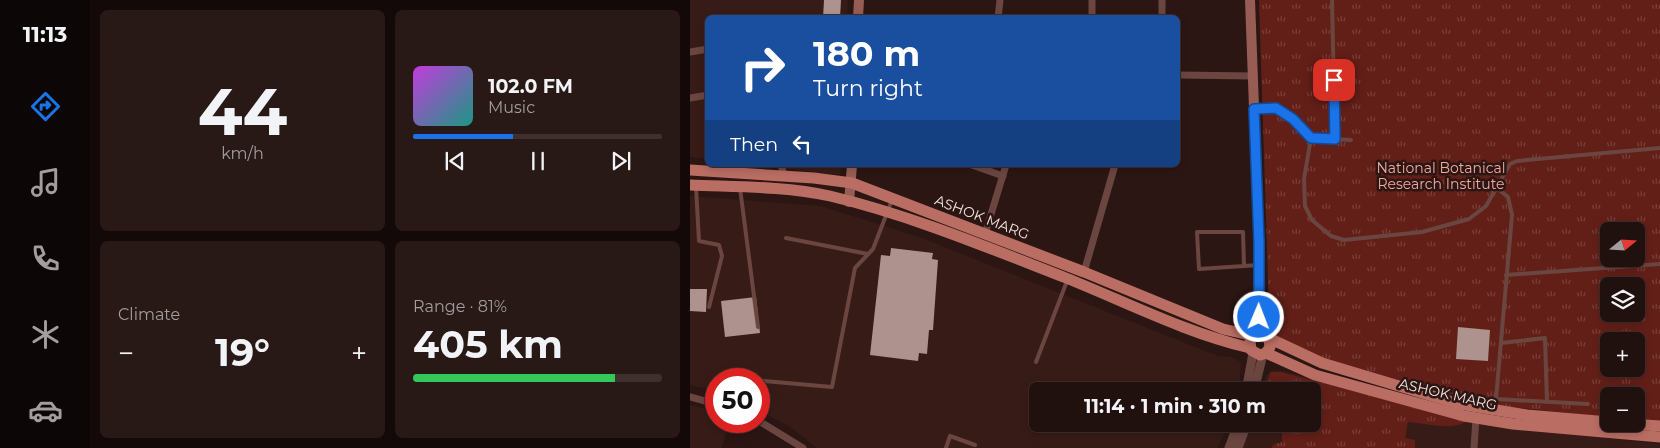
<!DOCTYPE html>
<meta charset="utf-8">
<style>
body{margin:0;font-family:Montserrat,sans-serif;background:#281917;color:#f1f3f6;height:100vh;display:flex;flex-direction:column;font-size:19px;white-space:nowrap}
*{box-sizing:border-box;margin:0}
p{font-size:16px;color:#a29d9e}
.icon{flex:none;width:28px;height:28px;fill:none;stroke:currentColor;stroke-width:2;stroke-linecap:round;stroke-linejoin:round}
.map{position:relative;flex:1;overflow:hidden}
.sheet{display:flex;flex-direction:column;gap:10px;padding:10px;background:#120908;width:600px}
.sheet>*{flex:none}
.top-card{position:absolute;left:15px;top:15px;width:475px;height:152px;border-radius:8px;box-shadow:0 2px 8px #0003,0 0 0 1px #3d302e;background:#1a4fa0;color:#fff;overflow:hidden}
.needle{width:32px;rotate:72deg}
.fabs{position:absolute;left:910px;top:222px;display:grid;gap:10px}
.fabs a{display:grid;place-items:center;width:45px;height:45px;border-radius:8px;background:#20100e;box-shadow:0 2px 8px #0003,0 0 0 1px #3d302e;font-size:25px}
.speed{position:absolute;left:15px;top:368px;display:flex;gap:10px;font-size:25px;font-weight:700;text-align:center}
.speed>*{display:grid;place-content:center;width:65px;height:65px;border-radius:50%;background:#20100e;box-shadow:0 2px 8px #0003,0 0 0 1px #3d302e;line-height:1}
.speed .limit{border:8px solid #d22;background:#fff;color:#111}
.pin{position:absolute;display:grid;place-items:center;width:42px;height:42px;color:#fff;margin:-21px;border-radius:10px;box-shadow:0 2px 8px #0006}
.me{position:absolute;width:55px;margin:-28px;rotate:1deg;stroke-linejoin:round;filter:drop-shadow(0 0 4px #0008)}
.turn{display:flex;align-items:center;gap:18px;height:105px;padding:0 25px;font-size:22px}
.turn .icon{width:65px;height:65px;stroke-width:2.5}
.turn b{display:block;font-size:35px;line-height:42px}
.then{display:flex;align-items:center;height:48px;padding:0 25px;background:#0003;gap:10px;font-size:19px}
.big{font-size:38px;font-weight:700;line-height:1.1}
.sheet .tile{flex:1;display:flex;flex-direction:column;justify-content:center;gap:8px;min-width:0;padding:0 18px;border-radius:8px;background:#281917}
.sheet .dial{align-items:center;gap:0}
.dial b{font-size:65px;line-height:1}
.song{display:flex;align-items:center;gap:15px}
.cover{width:60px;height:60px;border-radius:8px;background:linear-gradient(135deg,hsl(290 70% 55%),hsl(170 70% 35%))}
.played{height:5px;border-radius:2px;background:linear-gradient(90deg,#1a73e8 40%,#3d302e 40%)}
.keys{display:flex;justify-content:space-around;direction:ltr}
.heat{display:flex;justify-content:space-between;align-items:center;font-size:28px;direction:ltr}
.charge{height:8px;border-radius:4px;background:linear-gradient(90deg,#34c759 81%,#3d302e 0)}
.sheet .tiles{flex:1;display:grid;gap:10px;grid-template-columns:repeat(2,1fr)}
.trip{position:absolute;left:339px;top:382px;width:292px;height:50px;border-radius:8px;background:#20100e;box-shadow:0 2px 8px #0003,0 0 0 1px #3d302e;font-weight:700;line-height:50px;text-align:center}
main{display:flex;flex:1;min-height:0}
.dock{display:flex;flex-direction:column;width:90px;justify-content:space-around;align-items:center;background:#0d0606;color:#a29d9e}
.dock .icon{width:35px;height:35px}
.dock .on{color:#1a73e8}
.dock b{font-size:22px;color:#f1f3f6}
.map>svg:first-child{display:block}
.built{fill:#371b17}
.park{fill:url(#park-tufts);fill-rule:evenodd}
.building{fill:#ae928e}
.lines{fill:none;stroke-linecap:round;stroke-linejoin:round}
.service{stroke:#6b4641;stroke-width:4}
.minor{stroke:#6b4641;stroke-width:7}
.tertiary{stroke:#6b4641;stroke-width:9}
.secondary{stroke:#975d54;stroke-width:10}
.primary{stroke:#ba6e63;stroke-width:11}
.route-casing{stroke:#114b97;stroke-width:12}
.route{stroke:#1a73e8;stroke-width:9}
.labels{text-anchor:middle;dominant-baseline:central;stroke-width:5;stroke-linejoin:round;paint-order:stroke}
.park-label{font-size:14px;fill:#f2aa9f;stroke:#2b1613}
.street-label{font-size:14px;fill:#f5e5e3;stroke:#2b1613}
</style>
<main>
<nav class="dock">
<b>11:13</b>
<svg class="icon on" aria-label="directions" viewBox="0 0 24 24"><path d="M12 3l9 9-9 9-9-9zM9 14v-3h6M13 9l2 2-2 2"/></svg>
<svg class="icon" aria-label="music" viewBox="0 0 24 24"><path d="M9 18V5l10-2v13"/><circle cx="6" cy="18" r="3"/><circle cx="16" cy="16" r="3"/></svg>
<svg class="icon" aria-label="phone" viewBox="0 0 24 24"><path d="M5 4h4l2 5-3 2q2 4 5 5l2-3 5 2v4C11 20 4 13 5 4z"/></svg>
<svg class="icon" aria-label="climate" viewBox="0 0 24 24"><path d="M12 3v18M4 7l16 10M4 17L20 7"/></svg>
<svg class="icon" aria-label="car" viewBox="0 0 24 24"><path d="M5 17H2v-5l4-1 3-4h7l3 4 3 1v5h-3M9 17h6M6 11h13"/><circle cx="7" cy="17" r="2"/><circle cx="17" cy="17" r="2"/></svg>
</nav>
<section class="sheet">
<div class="tiles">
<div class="tile dial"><b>44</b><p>km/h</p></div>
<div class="tile">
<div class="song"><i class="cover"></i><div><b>102.0 FM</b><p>Music</p></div></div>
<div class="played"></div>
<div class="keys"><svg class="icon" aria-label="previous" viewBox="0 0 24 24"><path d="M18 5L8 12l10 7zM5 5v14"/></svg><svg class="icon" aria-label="pause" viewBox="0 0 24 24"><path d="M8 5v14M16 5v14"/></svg><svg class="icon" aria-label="next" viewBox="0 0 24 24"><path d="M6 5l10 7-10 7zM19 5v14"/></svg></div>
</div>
<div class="tile"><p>Climate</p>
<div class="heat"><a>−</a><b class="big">19°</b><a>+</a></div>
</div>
<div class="tile"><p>Range · 81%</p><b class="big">405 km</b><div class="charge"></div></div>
</div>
</section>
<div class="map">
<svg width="970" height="448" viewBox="0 0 970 448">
<defs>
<pattern id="park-tufts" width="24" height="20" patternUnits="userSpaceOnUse" patternTransform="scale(1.25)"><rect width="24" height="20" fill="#621f18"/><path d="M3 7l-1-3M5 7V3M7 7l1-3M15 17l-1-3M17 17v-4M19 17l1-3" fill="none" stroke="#793f39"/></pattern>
</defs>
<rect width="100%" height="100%" fill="#2b1613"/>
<g class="built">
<path d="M0,0H158L157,17L18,18L17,159L0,157Z"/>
<path d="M66,165H151L150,175Z"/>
<path d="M0,196L131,206L232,238L528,356L541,357L551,362L549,391H348V424H539L527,448H127L99,426L69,411V379H26V391L0,385Z"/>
<path d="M590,370L777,420L970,444V448H553L561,424H622V391H571L574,379L580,371Z"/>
<path d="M0,405L26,411V421H39L32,448H0Z"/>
</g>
<g class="park">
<path d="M569,0H970V422L946,420V396H919V417L800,405L622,357L587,338L579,311ZM919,231H946V259H919ZM919,286H946V314H919ZM919,341H946V369H919Z"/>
<path d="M581,372H591L777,421C763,431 735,423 718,422L715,438L725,440V448H582L583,445L592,442V424H622V391H572Z"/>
</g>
<g class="building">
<path d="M134,0H151L150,18H133Z"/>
<path d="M201,248L243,253L242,259L248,260L243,330H239L237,354L229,353L228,361L180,355L191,255L200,256Z"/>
<path d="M0,289H17L16,312L0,311Z"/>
<path d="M66,297L70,333L35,337L31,301Z"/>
<path d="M768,327L800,330L798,361L766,359Z"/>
</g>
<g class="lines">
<g class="service">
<path d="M642,0L645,139"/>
<path d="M566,109C596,107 602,118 621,138L661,140"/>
<path d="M621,138L614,179L615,206L622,220L641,236L654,240L732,232L779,219L796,206L820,164L827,161L970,148"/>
<path d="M6,187L9,241L29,245L32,256L19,307"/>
<path d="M50,188L68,327"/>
<path d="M807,188L818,197L822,215L806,399L898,404"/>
<path d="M96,238L178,254"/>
<path d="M554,266L553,232H507L509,269L569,265"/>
<path d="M816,275L970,264"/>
<path d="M811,343L855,338L857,402"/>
<path d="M346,362L377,281"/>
<path d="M69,392L74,381L142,387L165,268L183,249L202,200"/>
<path d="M256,448L260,436L285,445"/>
</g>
<g class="minor">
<path d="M402,0V18"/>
<path d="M472,0V18"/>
<path d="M308,18L310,0"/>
<path d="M0,52L18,49"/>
<path d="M488,75L563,76"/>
<path d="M0,98L18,95"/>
<path d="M91,165L94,175"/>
<path d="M282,165L313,176"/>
<path d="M295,234L316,165"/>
<path d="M394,272L425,165"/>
<path d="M0,397L26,404"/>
<path d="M69,421L113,448"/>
<path d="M784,448L786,418"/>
</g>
<g class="tertiary">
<path d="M556,391L563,353"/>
<path d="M564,391L573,354"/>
<path d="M539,448L548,424"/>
<path d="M548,448L557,424"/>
</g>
<g class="secondary">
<path d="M560,0L569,242L570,334"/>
<path d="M168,18L169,0"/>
<path d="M159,202L162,165"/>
</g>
<g class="primary">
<path d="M0,170L124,178L162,183L394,272L533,329L564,336"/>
<path d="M0,185C46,187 95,186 140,196C220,215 299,248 376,278C436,302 496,333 560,348"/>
<path d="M579,340L580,347L576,353L570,355L561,350L560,341L564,336L570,334L632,363L769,404L837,415L919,422"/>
<path d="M576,353L625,375L774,416L823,424L970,437"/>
<path d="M941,424L970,426"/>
</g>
</g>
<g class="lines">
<g class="route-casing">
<path id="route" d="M569,317V242L564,109L586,108L603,119L621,138L645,139L644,80"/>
</g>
<use href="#route" class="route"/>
</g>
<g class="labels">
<g class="park-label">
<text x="751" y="168">National Botanical<tspan x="751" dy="16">Research Institute</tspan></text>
</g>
<g class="street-label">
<text transform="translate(292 217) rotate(21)">ASHOK MARG</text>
<text transform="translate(758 394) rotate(13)">ASHOK MARG</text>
</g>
</g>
</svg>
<div class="fabs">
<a><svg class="needle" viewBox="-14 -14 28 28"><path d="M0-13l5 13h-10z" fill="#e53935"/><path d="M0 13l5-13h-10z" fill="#a29d9e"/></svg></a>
<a><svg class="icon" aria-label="layers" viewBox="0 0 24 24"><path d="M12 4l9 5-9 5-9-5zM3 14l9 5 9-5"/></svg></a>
<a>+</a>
<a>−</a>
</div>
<div class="speed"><div class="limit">50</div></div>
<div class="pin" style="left:644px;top:80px;background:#d93025"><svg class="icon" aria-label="arrive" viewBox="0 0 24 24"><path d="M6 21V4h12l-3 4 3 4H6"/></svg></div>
<svg class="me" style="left:569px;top:317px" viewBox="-20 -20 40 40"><circle r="17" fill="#1a73e8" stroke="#fff" stroke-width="3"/><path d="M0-11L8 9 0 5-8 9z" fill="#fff"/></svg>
<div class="trip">11:14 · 1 min · 310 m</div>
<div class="top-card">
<div class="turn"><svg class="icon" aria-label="right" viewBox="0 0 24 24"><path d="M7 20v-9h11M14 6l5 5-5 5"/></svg><div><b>180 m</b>Turn right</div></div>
<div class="then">Then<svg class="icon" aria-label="left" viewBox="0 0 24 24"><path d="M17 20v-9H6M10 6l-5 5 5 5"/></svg></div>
</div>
</div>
</main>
